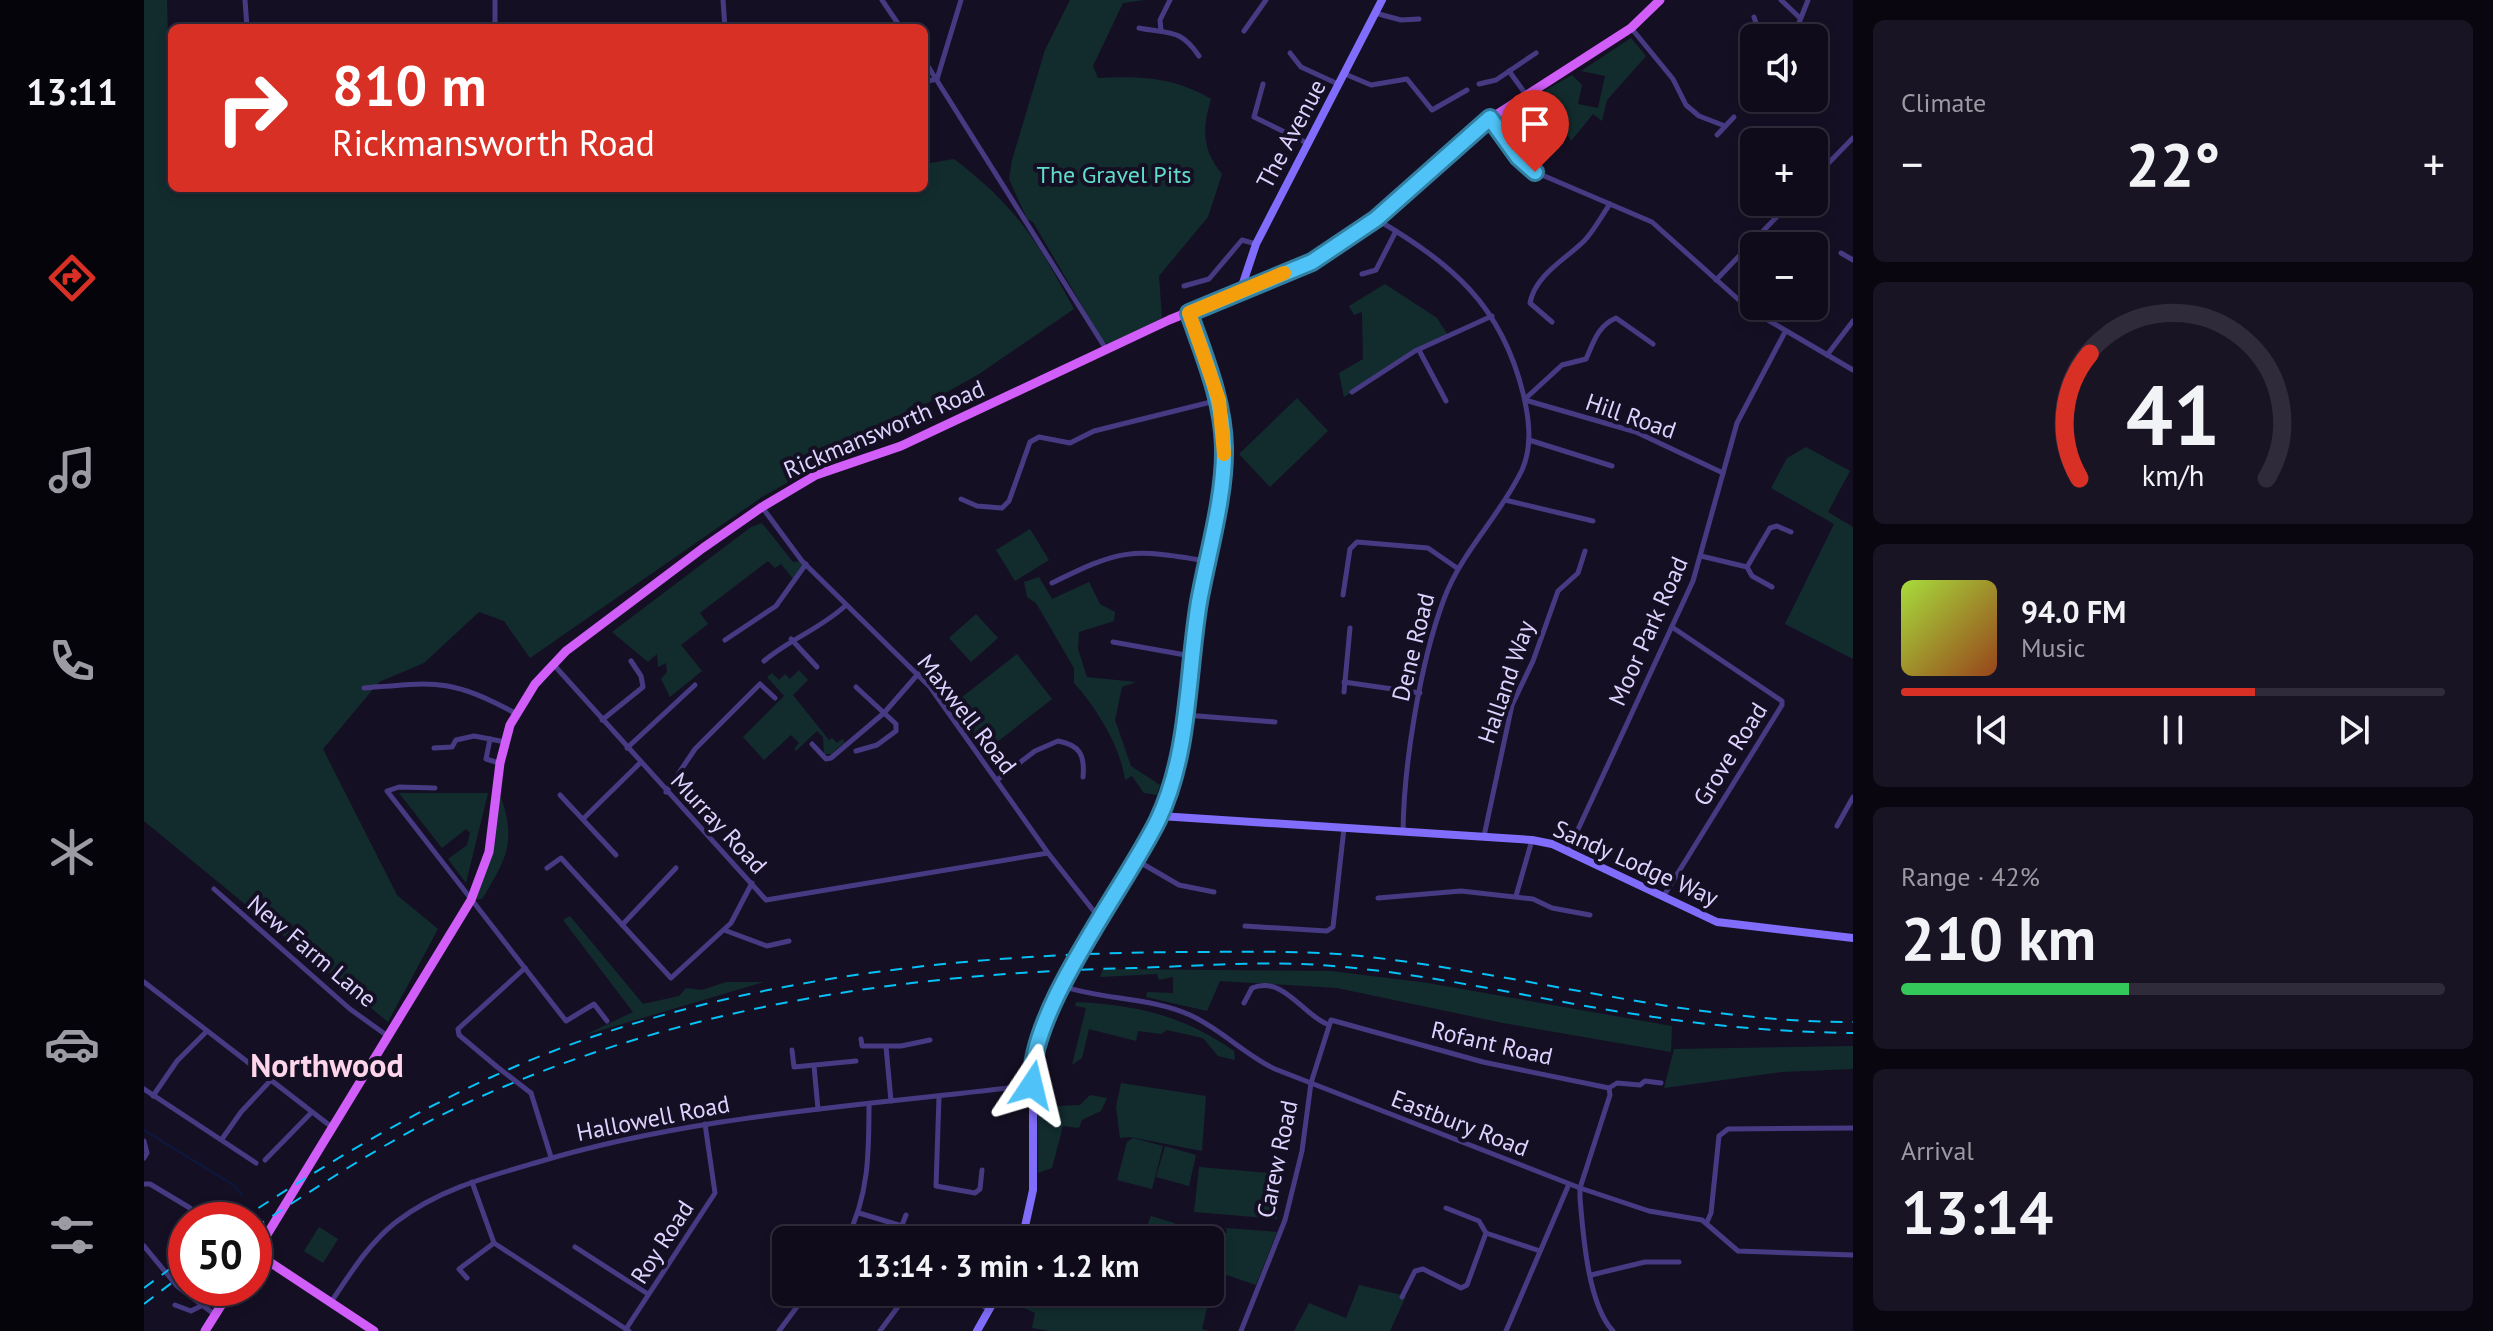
<!DOCTYPE html>
<meta charset="utf-8">
<style>
body{margin:0;font-family:"PT Sans",sans-serif;background:#191424;color:#f1f3f6;height:100vh;display:flex;flex-direction:column;font-size:30px;white-space:nowrap}
*{box-sizing:border-box;margin:0}
p{font-size:26px;color:#9c9ba3}
.icon{flex:none;width:44px;height:44px;fill:none;stroke:currentColor;stroke-width:2;stroke-linecap:round;stroke-linejoin:round}
.map{position:relative;flex:1;overflow:hidden}
.details{display:flex;flex-direction:column;gap:20px;padding:20px;background:#09060f;width:640px}
.details>*{flex:none}
.hud{position:absolute;left:24px;top:24px;width:760px;height:168px;border-radius:12px;box-shadow:0 4px 12px #0003,0 0 0 2px #302b3a;background:#d93025;color:#fff;overflow:hidden}
.controls{position:absolute;left:1596px;top:24px;display:grid;gap:16px}
.controls a{display:grid;place-items:center;width:88px;height:88px;border-radius:12px;background:#100b1b;box-shadow:0 4px 12px #0003,0 0 0 2px #302b3a;font-size:40px}
.speed{position:absolute;left:24px;top:1202px;display:flex;gap:16px;font-size:40px;font-weight:700;text-align:center}
.speed>*{display:grid;place-content:center;width:104px;height:104px;border-radius:50%;background:#100b1b;box-shadow:0 4px 12px #0003,0 0 0 2px #302b3a;line-height:1}
.speed .limit{border:12px solid #d22;background:#fff;color:#111}
.pin{position:absolute;display:grid;place-items:center;width:68px;height:68px;color:#fff;margin:-82px -34px;border-radius:50% 50% 50% 0;rotate:-45deg;box-shadow:0 0 8px #0007}
.pin .icon{rotate:45deg}
.me{position:absolute;width:88px;margin:-44px;rotate:10deg;stroke-linejoin:round;filter:drop-shadow(0 0 6px #0008)}
.turn{display:flex;align-items:center;gap:28px;height:168px;padding:0 32px;font-size:36px}
.turn .icon{width:104px;height:104px;stroke-width:2.5}
.turn b{display:block;font-size:56px;line-height:68px}
.big{font-size:60px;font-weight:700;line-height:1.1}
.details .card{flex:1;display:flex;flex-direction:column;justify-content:center;gap:12px;min-width:0;padding:0 28px;border-radius:12px;background:#191424}
.details .dial{align-items:center;gap:0}
.dial svg{height:208px;overflow:visible;fill:none;stroke:#302b3a;stroke-width:7;stroke-linecap:round;text-anchor:middle}
.dial text{fill:#f1f3f6;stroke:none}
.song{display:flex;align-items:center;gap:24px}
.cover{width:96px;height:96px;border-radius:12px;background:linear-gradient(135deg,hsl(80 70% 55%),hsl(20 70% 35%))}
.played{height:8px;border-radius:4px;background:linear-gradient(90deg,#d93025 65%,#302b3a 65%)}
.keys{display:flex;justify-content:space-around;direction:ltr}
.heat{display:flex;justify-content:space-between;align-items:center;font-size:44px;direction:ltr}
.charge{height:12px;border-radius:6px;background:linear-gradient(90deg,#34c759 42%,#302b3a 0)}
.trip{position:absolute;left:628px;top:1226px;width:452px;height:80px;border-radius:12px;background:#100b1b;box-shadow:0 4px 12px #0003,0 0 0 2px #302b3a;font-weight:700;line-height:80px;text-align:center}
main{display:flex;flex:1;min-height:0}
.tab-bar{display:flex;flex-direction:column;width:144px;justify-content:space-around;align-items:center;background:#06040b;color:#9c9ba3}
.tab-bar .icon{width:56px;height:56px}
.tab-bar .current{color:#d93025}
.tab-bar b{font-size:36px;color:#f1f3f6}
.map>svg:first-child{display:block}
.green{fill:#122c2e}
.lines{fill:none;stroke-linecap:round;stroke-linejoin:round}
.stream{stroke:#0b1941;stroke-width:2}
.street{stroke:#463b82;stroke-width:5}
.secondary{stroke:#816dfb;stroke-width:8}
.primary{stroke:#d25efa;stroke-width:9}
.rail{stroke:#07c2f6;stroke-width:2;stroke-dasharray:12 10;stroke-linecap:butt}
.street-bridge{stroke:#463b82;stroke-width:5}
.secondary-bridge{stroke:#816dfb;stroke-width:8}
.route-casing{stroke:#337fa1;stroke-width:20}
.route{stroke:#4fc3f7;stroke-width:14}
.slow{stroke:#f59e0b;stroke-width:14}
.labels{text-anchor:middle;dominant-baseline:central;stroke-width:8;stroke-linejoin:round;paint-order:stroke}
.street-label{font-size:24px;fill:#ddd3fe;stroke:#150f24}
.park-label{font-size:24px;fill:#61dccc;stroke:#150f24}
.district-label{font-size:32px;font-weight:bold;fill:#fed5ea;stroke:#150f24}
</style>
<main>
<nav class="tab-bar">
<b>13:11</b>
<svg class="icon current" aria-label="directions" viewBox="0 0 24 24"><path d="M12 3l9 9-9 9-9-9zM9 14v-3h6M13 9l2 2-2 2"/></svg>
<svg class="icon" aria-label="music" viewBox="0 0 24 24"><path d="M9 18V5l10-2v13"/><circle cx="6" cy="18" r="3"/><circle cx="16" cy="16" r="3"/></svg>
<svg class="icon" aria-label="phone" viewBox="0 0 24 24"><path d="M5 4h4l2 5-3 2q2 4 5 5l2-3 5 2v4C11 20 4 13 5 4z"/></svg>
<svg class="icon" aria-label="climate" viewBox="0 0 24 24"><path d="M12 3v18M4 7l16 10M4 17L20 7"/></svg>
<svg class="icon" aria-label="car" viewBox="0 0 24 24"><path d="M5 17H2v-5l4-1 3-4h7l3 4 3 1v5h-3M9 17h6M6 11h13"/><circle cx="7" cy="17" r="2"/><circle cx="17" cy="17" r="2"/></svg>
<svg class="icon" aria-label="filters" viewBox="0 0 24 24"><path d="M4 7h16M4 17h16"/><circle cx="9" cy="7" r="2"/><circle cx="15" cy="17" r="2"/></svg>
</nav>
<div class="map">
<svg width="1709" height="1331" viewBox="0 0 1709 1331">
<rect width="100%" height="100%" fill="#150f24"/>
<g class="green">
<path d="M0,0H23L28,188H780V164L810,159C872,206 894,242 930,309L835,374L618,497L386,658L360,621L335,612L280,663L235,682L179,749L253,895L294,929L244,1022L0,821Z"/>
<path d="M926,0H1001L979,3L949,66L954,78C996,76 1030,77 1067,99C1058,129 1058,150 1078,174L1064,217L1015,276L1018,318L968,345L960,343L889,222L883,219L865,179L868,160L901,50Z"/>
<path d="M1487,38L1502,56L1463,100L1458,121L1449,114L1427,141L1400,91L1428,75L1438,85L1434,104L1454,108L1461,76L1437,71Z"/>
<path d="M1241,284L1293,318L1305,337L1271,351L1200,397L1195,373L1219,359L1218,312L1210,315L1205,306Z"/>
<path d="M1153,398L1184,431L1126,487L1095,454Z"/>
<path d="M1662,447L1706,471L1684,512L1709,527V659L1641,624L1690,524L1627,488L1643,458Z"/>
<path d="M618,523L649,562L658,561L662,564L650,580L637,564L631,568L624,561L556,613L564,624L537,645L558,671L526,697L517,679L523,672L522,663L514,667L513,654L504,662L468,632L607,527Z"/>
<path d="M886,529L905,560L871,581L852,550Z"/>
<path d="M895,577L908,599L945,582L956,604L971,612L970,621L935,632L934,649L943,677L992,682L978,687L971,720L987,766L1016,785L1013,795L1000,793L988,776L981,780C977,747 952,707 930,683V668L892,603L883,597L880,582Z"/>
<path d="M832,614L854,638L827,662L805,638Z"/>
<path d="M873,654L908,699L843,750L808,705Z"/>
<path d="M655,670L664,680L649,695L685,740L688,738L693,743L698,739L701,742L687,754H680L679,737L673,731L652,751L650,749L655,743L647,735L620,760L599,737L640,696L623,677L628,673L635,680L641,674L646,679Z"/>
<path d="M354,789C373,839 365,855 338,899L327,900L339,872Z"/>
<path d="M255,793H344L322,883L304,859L323,845L326,833L322,829L298,848Z"/>
<path d="M426,916L499,1004L535,996L542,988L558,990L582,982H620L441,1035L489,1012L419,920Z"/>
<path d="M959,969L1187,971L1284,983L1528,1026L1527,1052L1359,1023L1193,988L1076,981L1063,1011L1002,997L1003,992L1029,993V977L1015,980L1013,974L956,977Z"/>
<path d="M932,1002C994,1005 1040,1016 1090,1051L1091,1060L1074,1056L1059,1038L1023,1030L1017,1034L994,1031L992,1041L945,1029L938,1058L928,1065L942,1008L931,1006Z"/>
<path d="M1709,1046V1069L1637,1072L1520,1088L1530,1049Z"/>
<path d="M977,1083L1062,1096L1058,1151L986,1137L976,1138L972,1107Z"/>
<path d="M946,1095L963,1098L957,1111L938,1120L935,1128L919,1126L908,1168L894,1173L893,1107L936,1105Z"/>
<path d="M989,1138L1019,1146L1008,1189L973,1180L983,1142Z"/>
<path d="M1021,1146L1052,1155L1045,1186L1012,1177Z"/>
<path d="M1055,1167L1137,1174L1133,1219L1050,1212Z"/>
<path d="M1007,1216L1030,1223L1042,1233L1041,1240L998,1239Z"/>
<path d="M175,1227L194,1239L179,1263L160,1251Z"/>
<path d="M1082,1228L1133,1232L1112,1285L1077,1273L1069,1284L1058,1329L1065,1331H906L888,1328L891,1313L857,1298L860,1292H1066V1252L1081,1250L1066,1249V1240H1049V1230L1083,1233Z"/>
<path d="M1215,1285L1262,1296L1246,1331H1150L1165,1303L1202,1318Z"/>
</g>
<g class="lines">
<path class="stream" d="M0,1130L91,1186L98,1195"/>
<g class="street">
<path d="M101,0L103,28"/>
<path d="M579,0L581,28"/>
<path d="M738,0L757,28"/>
<path d="M1637,0L1655,17"/>
<path d="M1231,13L1257,20L1275,19"/>
<path d="M1610,17L1617,38"/>
<path d="M351,28V0"/>
<path d="M995,28C1025,34 1036,28 1055,56"/>
<path d="M1488,29L1529,79L1542,105L1555,116L1581,126"/>
<path d="M1017,30L1016,20L1026,0"/>
<path d="M1100,31L1122,0"/>
<path d="M1649,38L1664,0"/>
<path d="M1146,53L1157,67L1194,84"/>
<path d="M780,60L962,349"/>
<path d="M1365,71L1383,96"/>
<path d="M1201,74L1227,85L1263,79L1288,110L1323,90"/>
<path d="M793,79L817,0"/>
<path d="M780,82L793,79"/>
<path d="M1119,84L1110,117L1163,143"/>
<path d="M1335,84L1352,80L1392,53"/>
<path d="M1347,120L1374,157L1391,172L1508,222L1605,309L1709,370"/>
<path d="M1573,135L1590,117"/>
<path d="M1670,178L1709,138"/>
<path d="M1232,219C1308,264 1357,304 1379,393C1385,418 1389,445 1378,470C1356,516 1318,551 1300,599C1276,663 1260,763 1259,831"/>
<path d="M1697,253L1709,260"/>
<path d="M1218,274L1232,270L1252,231"/>
<path d="M1572,280L1647,202"/>
<path d="M1040,286L1065,279L1098,240L1112,244"/>
<path d="M1408,322L1386,303C1391,275 1422,259 1440,241C1450,231 1458,215 1466,204"/>
<path d="M1276,352L1302,401"/>
<path d="M1683,355L1709,321"/>
<path d="M1208,392L1271,351L1348,316"/>
<path d="M1381,399L1418,365L1442,359C1450,341 1454,326 1472,318L1509,344"/>
<path d="M1381,400L1492,432L1579,473"/>
<path d="M1385,440L1468,466"/>
<path d="M817,499L833,506L858,508L865,501L886,442L895,437L926,443L950,431L1075,400"/>
<path d="M1361,500L1449,521"/>
<path d="M618,507L658,561L786,687L904,853L956,919"/>
<path d="M1557,556L1603,567L1608,576L1628,587"/>
<path d="M1603,567L1626,528L1633,526L1647,532"/>
<path d="M908,583C977,549 987,548 1062,561"/>
<path d="M1199,595L1206,549L1213,542L1284,548L1313,568"/>
<path d="M647,639L673,667"/>
<path d="M581,640L632,606L662,564"/>
<path d="M969,642L1047,656"/>
<path d="M620,661C646,639 676,629 701,606"/>
<path d="M409,664L622,900L904,853"/>
<path d="M1200,682L1276,693"/>
<path d="M220,688C293,682 305,678 371,713"/>
<path d="M1200,692L1206,628"/>
<path d="M1041,715L1131,722"/>
<path d="M458,720L499,687L497,676L487,661"/>
<path d="M668,744L682,759L687,758L740,713L774,674"/>
<path d="M290,748L308,747L312,740L330,736L346,739"/>
<path d="M483,748L551,685"/>
<path d="M712,751L733,745L752,731V724L712,687"/>
<path d="M355,763L342,759L346,739L361,742"/>
<path d="M853,780L891,751L914,741C936,745 941,755 939,777"/>
<path d="M291,788L255,787L243,791L422,1021L450,1004L463,1021"/>
<path d="M522,792L551,749L616,684L631,698"/>
<path d="M416,795L472,855"/>
<path d="M440,818L496,763"/>
<path d="M1693,826L1709,797"/>
<path d="M1340,836L1368,705L1389,661L1414,591L1434,573L1441,551"/>
<path d="M1424,851L1549,581L1593,423L1641,332"/>
<path d="M992,860L1035,885L1070,892"/>
<path d="M403,868L417,858L527,978L587,923L608,883"/>
<path d="M70,889L206,1009L245,1037"/>
<path d="M1372,896L1388,840"/>
<path d="M1519,897L1638,705V701L1528,627"/>
<path d="M1234,898L1317,891L1389,899L1408,908L1446,915"/>
<path d="M478,925L532,868"/>
<path d="M1101,926L1183,931L1189,927L1200,828"/>
<path d="M580,930L623,946L645,941"/>
<path d="M0,982L189,1128"/>
<path d="M918,986C959,1000 1006,997 1046,1015C1077,1029 1101,1055 1131,1069L1436,1188L1505,1211L1558,1220L1594,1251L1709,1255"/>
<path d="M1100,1003L1108,988C1139,975 1159,1015 1183,1024"/>
<path d="M717,1039L718,1046H757L786,1040"/>
<path d="M742,1047L747,1101"/>
<path d="M648,1050L650,1067L712,1061"/>
<path d="M352,1066L315,1035L314,1029L381,968"/>
<path d="M670,1066L674,1109"/>
<path d="M1465,1088L1473,1083L1496,1085L1501,1081L1517,1083"/>
<path d="M0,1089L112,1163"/>
<path d="M387,1093L407,1157"/>
<path d="M9,1096L33,1061L63,1031"/>
<path d="M795,1097L792,1186L831,1193L836,1189L838,1170"/>
<path d="M78,1139L97,1112L127,1080"/>
<path d="M0,1141L3,1153L0,1158"/>
<path d="M121,1160L168,1112"/>
<path d="M328,1182L350,1243L485,1331"/>
<path d="M0,1184H6L46,1208"/>
<path d="M1302,1208L1335,1221L1342,1233L1396,1251"/>
<path d="M715,1213L758,1226"/>
<path d="M1563,1222L1567,1213L1575,1136L1584,1129L1709,1128"/>
<path d="M702,1240C725,1196 725,1152 725,1104"/>
<path d="M752,1240L762,1215"/>
<path d="M0,1246L33,1286L70,1314"/>
<path d="M431,1247L504,1294"/>
<path d="M1447,1275L1501,1262H1535"/>
<path d="M323,1278L315,1269L350,1243"/>
<path d="M777,1292L788,1299L792,1292"/>
<path d="M816,1292L846,1310"/>
<path d="M1258,1297L1271,1271L1279,1269L1317,1288L1323,1285L1342,1233"/>
<path d="M187,1302C206,1274 225,1243 252,1222C294,1190 342,1177 391,1163C552,1114 722,1106 888,1085"/>
<path d="M31,1305L47,1311L57,1306"/>
<path d="M482,1329L571,1193L561,1124"/>
<path d="M635,1331L664,1292"/>
<path d="M736,1331L759,1300L747,1292"/>
<path d="M1097,1331L1141,1220L1158,1151L1167,1083L1187,1020L1339,1062L1465,1088L1466,1095L1436,1188V1198C1439,1234 1444,1305 1469,1331"/>
<path d="M1362,1331L1425,1184"/>
</g>
<g class="secondary">
<path d="M1097,289L1112,244L1238,0"/>
<path d="M1016,816L1388,840L1408,844L1573,922L1709,938"/>
<path d="M943,943L1012,823L1034,768L1038,746L1044,673L1080,449L1075,400L1045,313"/>
<path d="M878,1240L889,1190V1069L908,1005L923,974"/>
<path d="M833,1331L855,1292"/>
</g>
<g class="primary">
<path d="M112,1253L230,1331"/>
<path d="M110,1256L327,900L345,852L356,763L366,725L391,684L422,651L559,548L618,507L672,475L757,446L1025,320L1168,262L1232,219L1330,129L1487,28L1516,0"/>
<path d="M61,1331L88,1288"/>
</g>
<g class="rail">
<path d="M96,1220C206,1148 320,1081 445,1038C635,973 842,953 1042,952C1104,952 1164,950 1226,957C1388,976 1545,1022 1709,1022"/>
<path d="M110,1228C179,1183 250,1136 325,1102C535,1006 762,973 990,968C1056,966 1123,960 1189,966C1298,975 1403,1002 1510,1017C1576,1027 1642,1032 1709,1033"/>
<path d="M0,1288L42,1257"/>
<path d="M0,1304L42,1272"/>
</g>
<path class="street-bridge" d="M352,1066L387,1093"/>
<path class="secondary-bridge" d="M923,974L943,943"/>
</g>
<g class="lines">
<g class="route-casing">
<path id="route" d="M888,1085C883,1012 981,888 1014,820C1046,753 1043,674 1055,602C1064,552 1081,497 1080,447C1079,400 1060,356 1045,313L1168,262L1232,219L1346,118L1374,157L1391,172"/>
</g>
<use href="#route" class="route"/>
<path class="slow" d="M1080,454L1075,400L1045,313L1140,273"/>
</g>
<g class="labels">
<g class="street-label">
<text transform="translate(1147 134) rotate(-62)">The Avenue</text>
<text transform="translate(1487 416) rotate(19)">Hill Road</text>
<text transform="translate(740 429) rotate(-23)">Rickmansworth Road</text>
<text transform="translate(1504 631) rotate(-66)">Moor Park Road</text>
<text transform="translate(1269 647) rotate(-76)">Dene Road</text>
<text transform="translate(1362 682) rotate(-71)">Halland Way</text>
<text transform="translate(823 714) rotate(52)">Maxwell Road</text>
<text transform="translate(1586 754) rotate(-58)">Grove Road</text>
<text transform="translate(575 823) rotate(47)">Murray Road</text>
<text transform="translate(1492 863) rotate(24)">Sandy Lodge Way</text>
<text transform="translate(168 951) rotate(40)">New Farm Lane</text>
<text transform="translate(1348 1043) rotate(13)">Rofant Road</text>
<text transform="translate(509 1118) rotate(-11)">Hallowell Road</text>
<text transform="translate(1316 1123) rotate(21)">Eastbury Road</text>
<text transform="translate(1133 1159) rotate(-78)">Carew Road</text>
<text transform="translate(518 1242) rotate(-57)">Roy Road</text>
</g>
<g class="park-label">
<text x="970" y="174">The Gravel Pits</text>
</g>
<g class="district-label">
<text x="183" y="1065">Northwood</text>
</g>
</g>
</svg>
<div class="controls">
<a><svg class="icon" aria-label="sound" viewBox="0 0 24 24"><path d="M4 9h4l5-4v14l-5-4H4zM17 9q2 3 0 6"/></svg></a>
<a>+</a>
<a>−</a>
</div>
<div class="speed"><div class="limit">50</div></div>
<div class="pin" style="left:1391px;top:172px;background:#d93025"><svg class="icon" aria-label="arrive" viewBox="0 0 24 24"><path d="M6 21V4h12l-3 4 3 4H6"/></svg></div>
<svg class="me" style="left:888px;top:1085px" viewBox="-20 -20 40 40"><path d="M0-17L14 15 0 8-14 15z" fill="#4fc3f7" stroke="#fff" stroke-width="4"/></svg>
<div class="trip">13:14 · 3 min · 1.2 km</div>
<div class="hud">
<div class="turn"><svg class="icon" aria-label="right" viewBox="0 0 24 24"><path d="M7 20v-9h11M14 6l5 5-5 5"/></svg><div><b>810 m</b>Rickmansworth Road</div></div>
</div>
</div>
<section class="details">
<div class="card"><p>Climate</p>
<div class="heat"><a>−</a><b class="big">22°</b><a>+</a></div>
</div>
<div class="card dial"><svg viewBox="0 0 100 80">
<path d="M14 69A42 42 0 1 1 86 69"/>
<path d="M14 69A42 42 0 0 1 18 21" stroke="#d93025"/>
<text x="50" y="56" font-size="32" font-weight="700">41</text>
<text x="50" y="72" font-size="11">km/h</text>
</svg></div>
<div class="card">
<div class="song"><i class="cover"></i><div><b>94.0 FM</b><p>Music</p></div></div>
<div class="played"></div>
<div class="keys"><svg class="icon" aria-label="previous" viewBox="0 0 24 24"><path d="M18 5L8 12l10 7zM5 5v14"/></svg><svg class="icon" aria-label="pause" viewBox="0 0 24 24"><path d="M8 5v14M16 5v14"/></svg><svg class="icon" aria-label="next" viewBox="0 0 24 24"><path d="M6 5l10 7-10 7zM19 5v14"/></svg></div>
</div>
<div class="card"><p>Range · 42%</p><b class="big">210 km</b><div class="charge"></div></div>
<div class="card"><p>Arrival</p><b class="big">13:14</b></div>
</section>
</main>
